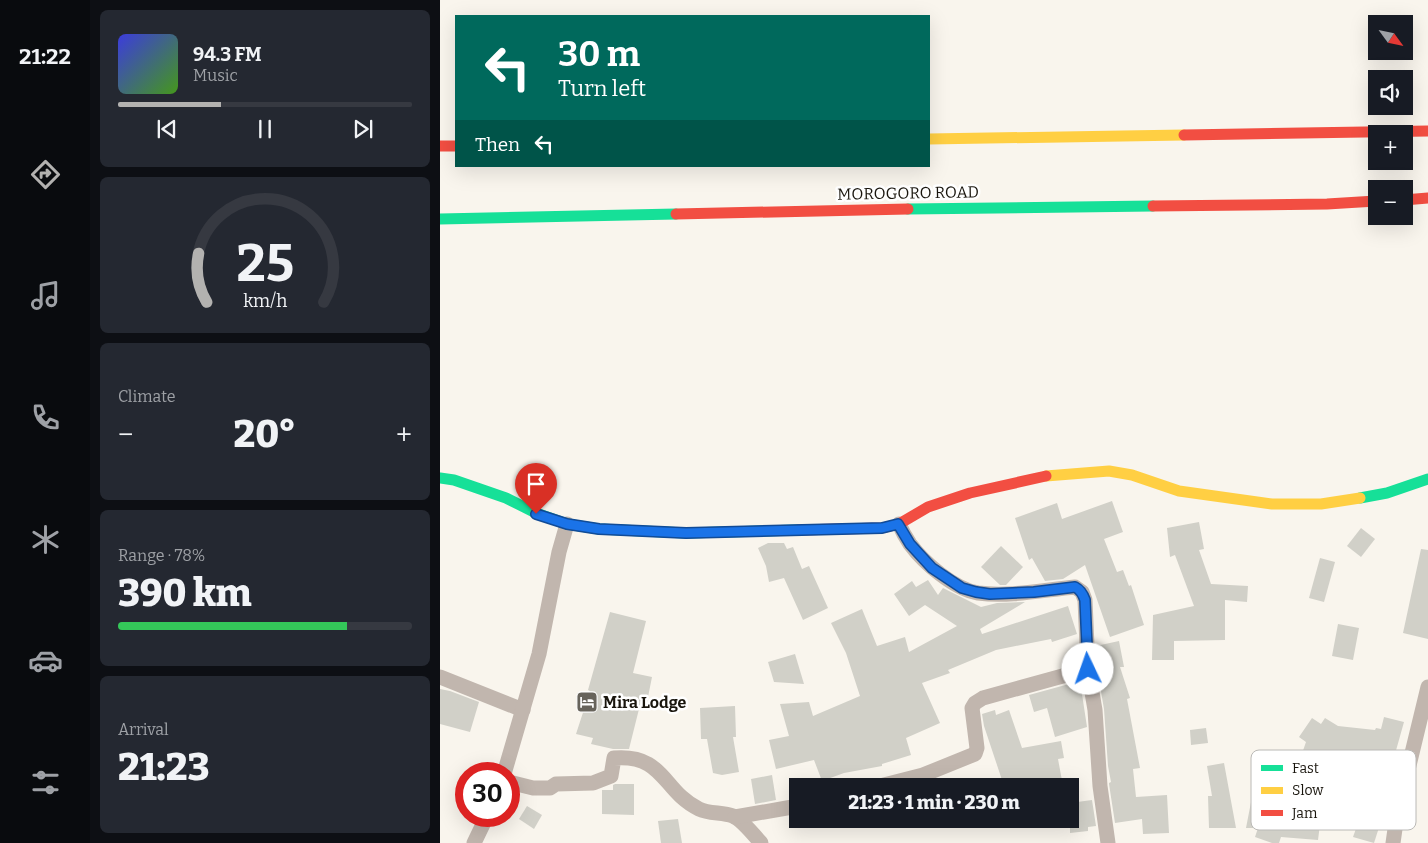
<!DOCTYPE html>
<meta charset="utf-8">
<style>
body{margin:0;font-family:Bitter,serif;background:#242831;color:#f1f3f6;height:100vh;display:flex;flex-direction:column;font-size:19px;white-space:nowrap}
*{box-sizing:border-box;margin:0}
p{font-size:16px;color:#9ea1a6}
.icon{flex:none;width:28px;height:28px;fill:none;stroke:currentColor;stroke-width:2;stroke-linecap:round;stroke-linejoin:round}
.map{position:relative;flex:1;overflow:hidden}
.panel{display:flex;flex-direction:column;gap:10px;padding:10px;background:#0d0f14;width:350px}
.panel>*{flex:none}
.guide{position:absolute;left:15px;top:15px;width:475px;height:152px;border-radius:0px;box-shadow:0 5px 20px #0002;background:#00695c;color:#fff;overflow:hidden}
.needle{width:32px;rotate:123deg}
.fabs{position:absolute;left:928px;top:15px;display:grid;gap:10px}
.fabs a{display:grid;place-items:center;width:45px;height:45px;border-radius:0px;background:#171b24;box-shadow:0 5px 20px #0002;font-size:25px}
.speed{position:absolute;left:15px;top:762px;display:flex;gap:10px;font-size:25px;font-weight:700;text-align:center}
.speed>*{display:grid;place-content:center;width:65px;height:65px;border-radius:50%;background:#171b24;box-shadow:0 5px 20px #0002;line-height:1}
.speed .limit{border:8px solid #d22;background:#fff;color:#111}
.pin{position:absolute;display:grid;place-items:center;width:42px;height:42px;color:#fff;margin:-51px -21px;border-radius:50% 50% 50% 0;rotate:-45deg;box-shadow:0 0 5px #0007}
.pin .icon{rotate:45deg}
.me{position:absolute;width:55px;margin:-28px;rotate:357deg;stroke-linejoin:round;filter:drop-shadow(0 0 4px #0008)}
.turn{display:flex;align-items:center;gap:18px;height:105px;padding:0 20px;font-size:22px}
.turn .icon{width:65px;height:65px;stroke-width:2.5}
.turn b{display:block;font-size:35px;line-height:42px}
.then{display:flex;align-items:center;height:48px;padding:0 20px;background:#0003;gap:10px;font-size:19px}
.big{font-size:38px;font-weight:800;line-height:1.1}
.panel .tile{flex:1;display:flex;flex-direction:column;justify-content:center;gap:8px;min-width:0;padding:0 18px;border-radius:8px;background:#242831}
.panel .dial{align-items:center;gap:0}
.dial svg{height:130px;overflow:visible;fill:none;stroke:#363941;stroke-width:7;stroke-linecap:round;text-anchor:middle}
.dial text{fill:#f1f3f6;stroke:none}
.song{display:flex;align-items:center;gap:15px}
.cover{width:60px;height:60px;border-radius:8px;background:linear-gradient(135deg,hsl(240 70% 55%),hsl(100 70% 35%))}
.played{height:5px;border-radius:2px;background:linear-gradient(90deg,#b3b2b0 35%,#363941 35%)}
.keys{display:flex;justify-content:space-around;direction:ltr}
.heat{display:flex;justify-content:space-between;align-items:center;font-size:28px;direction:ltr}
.charge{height:8px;border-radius:4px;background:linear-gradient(90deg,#34c759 78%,#363941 0)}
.trip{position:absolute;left:349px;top:778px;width:290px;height:50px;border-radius:0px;background:#171b24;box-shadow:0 5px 20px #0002;font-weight:800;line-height:50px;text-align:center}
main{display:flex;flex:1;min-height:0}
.dock{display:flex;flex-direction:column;width:90px;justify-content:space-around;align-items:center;background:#090b0e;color:#9ea1a6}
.dock .icon{width:35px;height:35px}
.dock .current{color:#b3b2b0}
.dock b{font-size:22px;color:#f1f3f6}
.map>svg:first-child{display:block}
.building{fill:#d1d0c8}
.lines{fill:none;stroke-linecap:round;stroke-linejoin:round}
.street{stroke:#c1b6ae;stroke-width:15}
.fast{stroke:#16e098;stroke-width:11}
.slow{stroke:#ffcf43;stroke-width:11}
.jam{stroke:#f24e42;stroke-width:11}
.route-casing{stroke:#114b97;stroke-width:12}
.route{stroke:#1a73e8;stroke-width:9}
.labels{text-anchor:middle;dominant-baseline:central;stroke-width:5;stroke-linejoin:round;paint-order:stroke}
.street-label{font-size:16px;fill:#19150d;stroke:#fff}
.poi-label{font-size:16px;font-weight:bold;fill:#19150d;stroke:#fff;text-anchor:start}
.key{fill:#fff;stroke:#bab9b6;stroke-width:1}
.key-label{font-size:14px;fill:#19150d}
</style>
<main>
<nav class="dock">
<b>21:22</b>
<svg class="icon current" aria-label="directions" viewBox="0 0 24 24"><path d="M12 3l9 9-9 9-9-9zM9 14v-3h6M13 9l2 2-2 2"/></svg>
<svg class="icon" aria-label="music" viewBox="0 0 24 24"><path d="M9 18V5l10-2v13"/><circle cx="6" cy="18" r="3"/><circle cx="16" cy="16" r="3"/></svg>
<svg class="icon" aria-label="phone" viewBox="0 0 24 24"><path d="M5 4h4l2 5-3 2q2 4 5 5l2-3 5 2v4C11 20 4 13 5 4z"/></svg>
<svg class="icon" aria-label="climate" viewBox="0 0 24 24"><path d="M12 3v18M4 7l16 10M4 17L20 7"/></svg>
<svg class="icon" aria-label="car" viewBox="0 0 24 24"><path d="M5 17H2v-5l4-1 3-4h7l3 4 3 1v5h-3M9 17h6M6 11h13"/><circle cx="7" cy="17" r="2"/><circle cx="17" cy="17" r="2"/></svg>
<svg class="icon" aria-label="filters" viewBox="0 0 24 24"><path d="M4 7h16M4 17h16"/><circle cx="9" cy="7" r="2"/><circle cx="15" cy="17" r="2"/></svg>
</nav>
<section class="panel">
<div class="tile">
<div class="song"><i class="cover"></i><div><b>94.3 FM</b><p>Music</p></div></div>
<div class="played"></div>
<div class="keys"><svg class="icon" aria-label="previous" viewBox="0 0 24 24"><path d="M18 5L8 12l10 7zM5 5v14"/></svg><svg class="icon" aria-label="pause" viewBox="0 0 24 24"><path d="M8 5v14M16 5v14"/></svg><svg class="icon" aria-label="next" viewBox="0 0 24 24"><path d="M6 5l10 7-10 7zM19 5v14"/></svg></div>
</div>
<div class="tile dial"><svg viewBox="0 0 100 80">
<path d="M14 69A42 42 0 1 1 86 69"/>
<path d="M14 69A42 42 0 0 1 9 39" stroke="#b3b2b0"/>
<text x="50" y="56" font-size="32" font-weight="700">25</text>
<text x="50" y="72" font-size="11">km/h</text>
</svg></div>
<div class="tile"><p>Climate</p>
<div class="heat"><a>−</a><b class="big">20°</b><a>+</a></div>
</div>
<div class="tile"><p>Range · 78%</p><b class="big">390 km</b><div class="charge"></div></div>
<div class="tile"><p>Arrival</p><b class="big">21:23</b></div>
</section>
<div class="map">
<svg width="988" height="843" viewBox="0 0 988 843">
<rect width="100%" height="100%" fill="#f9f5ed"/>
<g class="building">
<path d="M672,501L683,532L664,539L677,572L683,570L689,586L691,585L704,625L670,637L645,565L623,579L605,581L592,558L589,560L575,518L617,503L622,519Z"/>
<path d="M759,522L764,549L759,550L771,584L808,586L807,602L785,600V640L734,641V660H712L713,615L754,606L735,555L730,557L727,528Z"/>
<path d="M921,528L935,539L921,557L907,546Z"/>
<path d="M328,543H344L347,549L353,547L362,569L369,566L388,608L363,620L344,578L329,582L326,566L318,548Z"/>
<path d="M561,546L583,567L566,585H560L541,567Z"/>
<path d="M981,549L988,550V639L963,633Z"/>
<path d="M880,558L895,562L884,602L869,598Z"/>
<path d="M488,580L498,595L503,588L541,607L557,603L585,602L540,629L542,634L628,606L637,634L612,642L611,639L556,650L508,670L510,673L482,683L500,723L466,738L471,755L442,764V766L404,773L382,781L374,760L336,769L329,740L349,736L340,704L369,702L373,716L420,696L406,653L391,623L422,609L437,646L465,637L469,652L517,626L485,605L469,616L454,594L472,581L476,587Z"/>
<path d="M170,612L206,621L193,673L212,677L207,702L201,701L189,749H173L151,744L153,738L136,734L150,691L148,690Z"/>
<path d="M898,624L919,628L913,660L892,656Z"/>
<path d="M679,641L684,667H680L690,698L687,699L700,768L693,769L696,797L727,795L729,833L703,834L702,819L675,823L669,784V783L671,782L668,766L664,709L657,668L656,646Z"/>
<path d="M355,654L364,684L334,682L328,662Z"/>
<path d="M640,681L647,727L615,737L607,708L594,712L589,695Z"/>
<path d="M0,689L10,691L39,702L30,732L0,724Z"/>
<path d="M295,706L296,737H293L299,772L282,775L273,773L267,739H261L260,708Z"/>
<path d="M555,710L556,715L569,710L582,748L621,741L624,758L618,759L623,786H564L544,726L542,714Z"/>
<path d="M944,717L964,722L955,754L948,752L946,762L925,756L923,770L919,769L907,802L884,793L878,840L841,837L839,843H832L815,837L818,828H806L819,761L828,763L829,760L858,765L866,742L859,737L872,718L881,724L885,718L898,726L935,730L936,728L941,729Z"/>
<path d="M766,728L768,743L751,745L750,730Z"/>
<path d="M784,763L796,828H769L768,796H772L767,766Z"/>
<path d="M332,775L336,800L315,804L311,779Z"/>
<path d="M175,784H194V815L162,814V790H173V785Z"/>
<path d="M652,800L656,826L648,827V831L630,833V803Z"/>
<path d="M87,806L102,815L94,829L79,819Z"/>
<path d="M923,809L943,815L934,843L913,837Z"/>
<path d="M238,819L242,843H221L218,821Z"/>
</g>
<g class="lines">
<g class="street">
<path d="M459,524C462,531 466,538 470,544C484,563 514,589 538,593C570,597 603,590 635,587L642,592L645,600L648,669L655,710L660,786L668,843"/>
<path d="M0,677L83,710"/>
<path d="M64,774L99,654L119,552L127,524"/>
<path d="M69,782L93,788H110L116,784L153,783L171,776L174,758C225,754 222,791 259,809C269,814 283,812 293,816C301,819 315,836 321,843"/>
<path d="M440,786L483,775L535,754L537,748L532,708L535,703L543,698L648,669"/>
<path d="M295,817L358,806"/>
<path d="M34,843L47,816"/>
<path d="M953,843L957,815L988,687"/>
</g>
<g class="fast">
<path d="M468,209L713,206"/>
<path d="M0,219L236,214"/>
<path d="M0,478L14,480L66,498L96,513L127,524L159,529L246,533L358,530"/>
<path d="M920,498L947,493L988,479"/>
</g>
<g class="slow">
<path d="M489,139L744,135"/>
<path d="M606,476L669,471L692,475L739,491L832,504H881L920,498"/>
</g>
<g class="jam">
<path d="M744,135L988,131"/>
<path d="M0,146H16"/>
<path d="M964,200L988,198"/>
<path d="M713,206L887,204L936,201"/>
<path d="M236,214L468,209"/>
<path d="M358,530L442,528L459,524L488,507L530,493L606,476"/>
</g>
</g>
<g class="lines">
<g class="route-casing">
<path id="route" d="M96,514L127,524L159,529L246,533L442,528L458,524L470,544L492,568L522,588L536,592L550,594L594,592L635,587C641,590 643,594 645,600L648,669"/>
</g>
<use href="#route" class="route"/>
</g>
<defs>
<g id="hotel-square" transform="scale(1.125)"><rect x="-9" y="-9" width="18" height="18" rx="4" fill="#67635b" stroke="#fff"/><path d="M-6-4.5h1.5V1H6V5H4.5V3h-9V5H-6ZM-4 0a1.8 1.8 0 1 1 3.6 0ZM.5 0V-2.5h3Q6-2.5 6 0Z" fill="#fff"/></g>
</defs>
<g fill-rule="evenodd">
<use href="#hotel-square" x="147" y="702"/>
</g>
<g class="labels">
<g class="street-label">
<text transform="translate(468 193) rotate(-1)">MOROGORO ROAD</text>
</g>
<g class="poi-label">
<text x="163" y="702">Mira Lodge</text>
</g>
</g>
<rect x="811" y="750" width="165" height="80" rx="8" class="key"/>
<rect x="821" y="765" width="22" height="6" fill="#16e098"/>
<rect x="821" y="787" width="22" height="7" fill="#ffcf43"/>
<rect x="821" y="810" width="22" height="6" fill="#f24e42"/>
<g class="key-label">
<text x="852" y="773">Fast</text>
<text x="852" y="795">Slow</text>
<text x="852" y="818">Jam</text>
</g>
</svg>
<div class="fabs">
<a><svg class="needle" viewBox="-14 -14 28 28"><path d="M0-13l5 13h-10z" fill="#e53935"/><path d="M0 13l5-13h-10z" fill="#9ea1a6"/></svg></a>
<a><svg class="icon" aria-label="sound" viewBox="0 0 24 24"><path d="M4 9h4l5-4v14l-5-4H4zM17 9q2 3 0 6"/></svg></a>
<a>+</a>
<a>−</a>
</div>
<div class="speed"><div class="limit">30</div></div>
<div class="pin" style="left:96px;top:514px;background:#d93025"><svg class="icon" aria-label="arrive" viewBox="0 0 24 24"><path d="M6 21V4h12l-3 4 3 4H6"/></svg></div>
<svg class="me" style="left:648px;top:669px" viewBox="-20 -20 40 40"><circle r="19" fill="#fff"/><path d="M0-13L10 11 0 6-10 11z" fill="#1a73e8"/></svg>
<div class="trip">21:23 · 1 min · 230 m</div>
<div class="guide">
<div class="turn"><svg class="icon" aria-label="left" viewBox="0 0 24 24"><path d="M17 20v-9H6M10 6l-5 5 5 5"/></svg><div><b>30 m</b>Turn left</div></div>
<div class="then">Then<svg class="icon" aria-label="left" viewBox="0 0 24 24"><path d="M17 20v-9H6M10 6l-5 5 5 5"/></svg></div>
</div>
</div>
</main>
